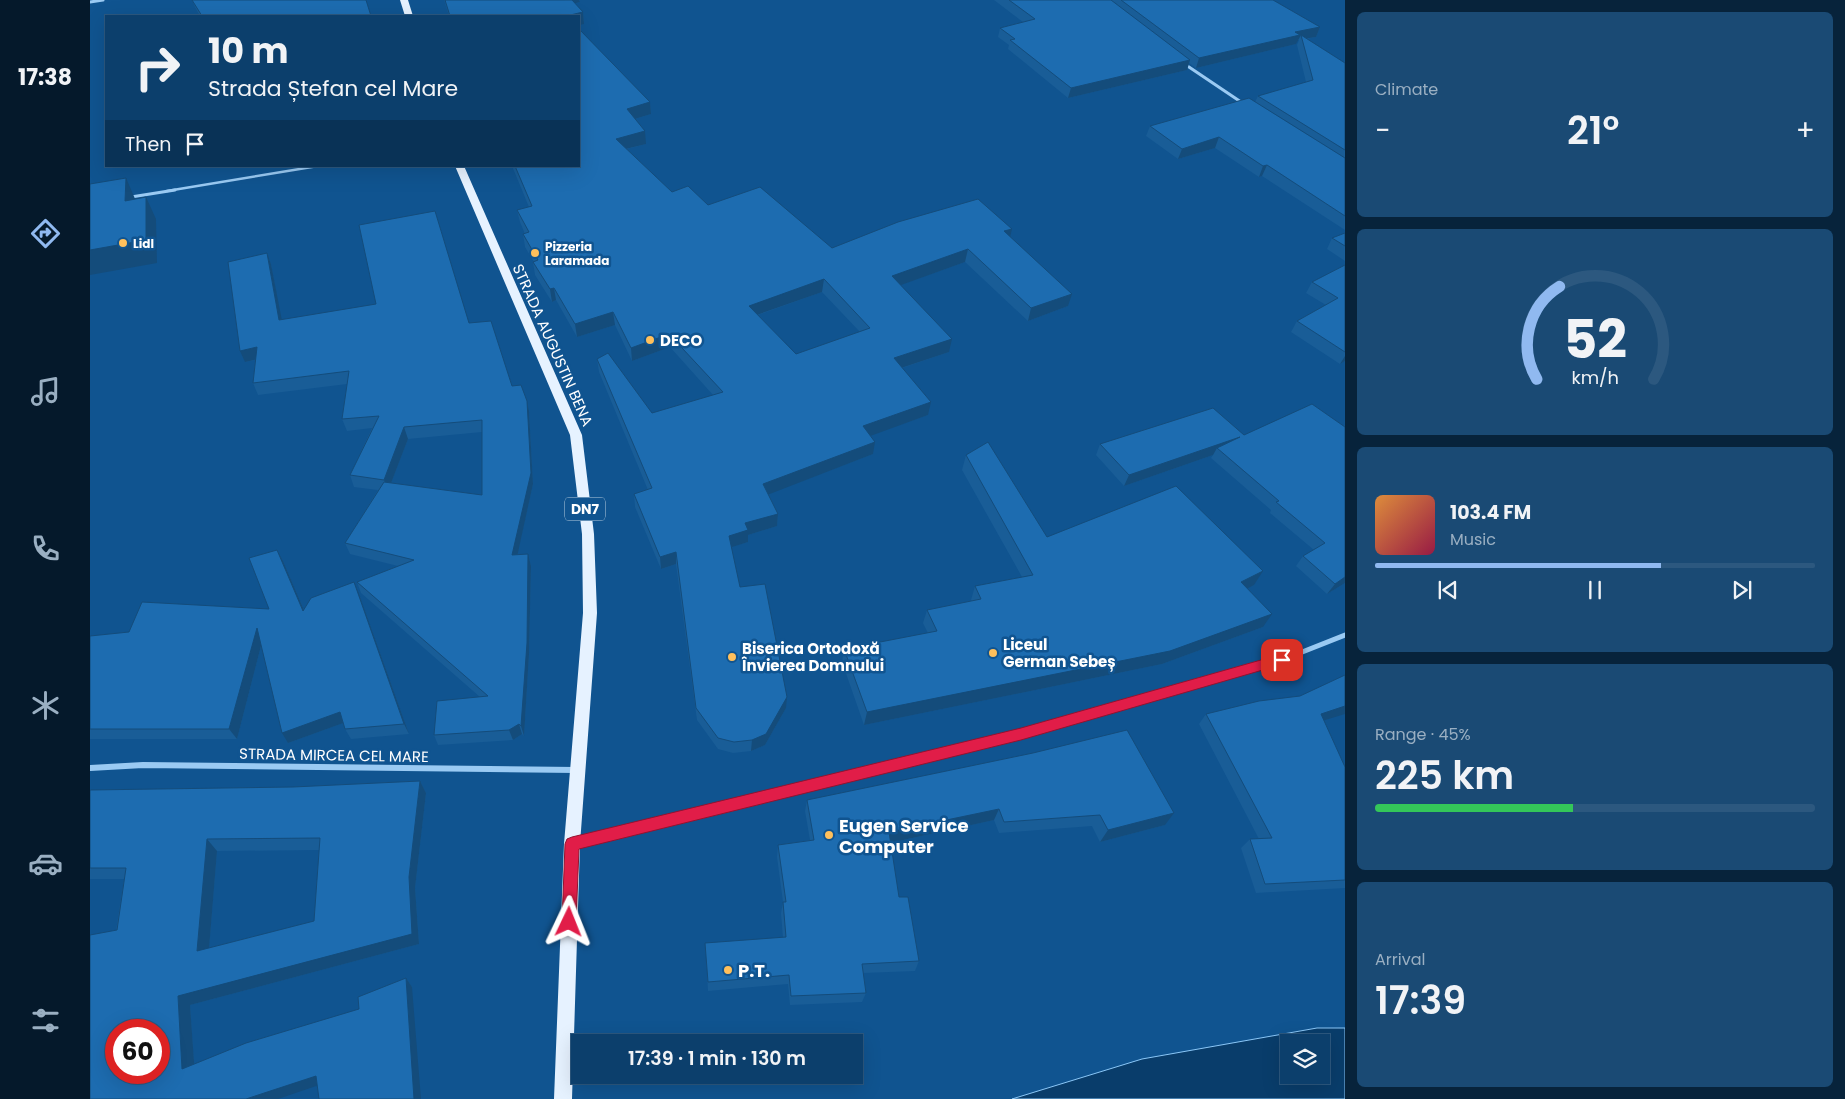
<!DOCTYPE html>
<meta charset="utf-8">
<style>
body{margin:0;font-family:Poppins,sans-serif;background:#1a4a74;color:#f1f3f6;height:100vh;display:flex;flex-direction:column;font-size:19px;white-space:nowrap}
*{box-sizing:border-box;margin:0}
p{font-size:16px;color:#9aafc2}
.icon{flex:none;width:28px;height:28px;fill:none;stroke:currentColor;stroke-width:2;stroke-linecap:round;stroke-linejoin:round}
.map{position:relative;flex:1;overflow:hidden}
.drawer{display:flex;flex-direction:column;gap:12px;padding:12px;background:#07233b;width:500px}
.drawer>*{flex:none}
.banner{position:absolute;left:15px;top:15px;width:475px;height:152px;border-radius:0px;box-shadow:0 5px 20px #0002,0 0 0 1px #2c587f;background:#0c3f6c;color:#f1f3f6;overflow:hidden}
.fabs{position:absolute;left:1190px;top:1034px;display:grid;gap:10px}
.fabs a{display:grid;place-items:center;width:50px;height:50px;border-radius:0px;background:#0c3f6c;box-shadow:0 5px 20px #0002,0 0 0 1px #2c587f;font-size:25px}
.speed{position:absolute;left:15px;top:1019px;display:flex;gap:10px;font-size:25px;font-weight:700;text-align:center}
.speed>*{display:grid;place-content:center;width:65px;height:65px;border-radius:50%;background:#0c3f6c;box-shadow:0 5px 20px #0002,0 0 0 1px #2c587f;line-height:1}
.speed .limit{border:8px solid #d22;background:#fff;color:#111}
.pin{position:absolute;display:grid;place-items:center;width:42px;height:42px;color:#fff;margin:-21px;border-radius:10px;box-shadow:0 2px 8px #0006}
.me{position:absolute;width:55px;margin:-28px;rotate:2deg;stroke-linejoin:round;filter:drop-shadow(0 0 4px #0008)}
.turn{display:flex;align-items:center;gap:18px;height:105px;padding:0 20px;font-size:22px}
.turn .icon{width:65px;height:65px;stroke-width:2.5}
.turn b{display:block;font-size:35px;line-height:42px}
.then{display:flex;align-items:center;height:48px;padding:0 20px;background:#0003;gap:10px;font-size:19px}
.big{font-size:38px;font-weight:600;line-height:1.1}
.drawer .card{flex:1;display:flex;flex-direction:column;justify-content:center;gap:8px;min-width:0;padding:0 18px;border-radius:8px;background:#1a4a74}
.drawer .dial{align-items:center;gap:0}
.dial svg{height:130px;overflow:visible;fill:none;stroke:#2c587f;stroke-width:7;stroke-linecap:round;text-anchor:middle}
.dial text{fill:#f1f3f6;stroke:none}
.song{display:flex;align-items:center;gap:15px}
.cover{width:60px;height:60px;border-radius:8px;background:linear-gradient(135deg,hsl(30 70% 55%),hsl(340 70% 35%))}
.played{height:5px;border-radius:2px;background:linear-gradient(90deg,#90b9f0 65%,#2c587f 65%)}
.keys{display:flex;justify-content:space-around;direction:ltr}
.heat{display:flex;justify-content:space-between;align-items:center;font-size:28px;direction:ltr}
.charge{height:8px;border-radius:4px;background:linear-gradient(90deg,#34c759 45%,#2c587f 0)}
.trip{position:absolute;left:481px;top:1034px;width:292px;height:50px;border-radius:0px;background:#0c3f6c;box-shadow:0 5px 20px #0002,0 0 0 1px #2c587f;font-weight:600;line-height:50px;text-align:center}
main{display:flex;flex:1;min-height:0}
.menu{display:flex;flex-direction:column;width:90px;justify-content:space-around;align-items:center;background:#05192b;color:#9aafc2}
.menu .icon{width:35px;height:35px}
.menu .current{color:#90b9f0}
.menu b{font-size:22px;color:#f1f3f6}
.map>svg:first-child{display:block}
.water{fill:#093d6b;stroke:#8bc7f7;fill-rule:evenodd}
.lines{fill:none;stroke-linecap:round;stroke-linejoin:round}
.lane-far1{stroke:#9acaf3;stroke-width:2.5}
.lane{stroke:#9acaf3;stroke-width:3}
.street-far2{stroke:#9acaf3;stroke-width:3}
.street-far1{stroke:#9acaf3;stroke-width:5}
.street{stroke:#9acaf3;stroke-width:6}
.primary{fill:#e6f2ff;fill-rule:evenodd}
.wall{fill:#195d97;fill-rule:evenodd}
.shaded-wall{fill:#144c7b}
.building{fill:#1d6cb0;stroke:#144c7b;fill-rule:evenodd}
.route{fill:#e11d48;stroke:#92132f}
.poi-dot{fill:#ffc05c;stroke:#105490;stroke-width:2}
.labels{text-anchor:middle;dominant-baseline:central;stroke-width:5;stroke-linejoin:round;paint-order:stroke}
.far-poi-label{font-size:12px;font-weight:bold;fill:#fff;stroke:#105490;text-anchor:start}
.shield{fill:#105490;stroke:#b7ccde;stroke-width:1}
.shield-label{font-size:14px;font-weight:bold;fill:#fff}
.poi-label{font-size:15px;font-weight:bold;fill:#fff;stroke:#105490;text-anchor:start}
.street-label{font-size:15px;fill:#fff;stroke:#105490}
.near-poi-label{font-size:18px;font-weight:bold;fill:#fff;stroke:#105490;text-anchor:start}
</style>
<main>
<nav class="menu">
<b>17:38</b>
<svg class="icon current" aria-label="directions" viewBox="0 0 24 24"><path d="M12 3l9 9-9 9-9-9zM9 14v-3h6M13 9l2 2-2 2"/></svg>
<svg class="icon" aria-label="music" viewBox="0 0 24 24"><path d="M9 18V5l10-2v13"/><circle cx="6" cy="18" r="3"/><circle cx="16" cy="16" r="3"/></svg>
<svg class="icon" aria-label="phone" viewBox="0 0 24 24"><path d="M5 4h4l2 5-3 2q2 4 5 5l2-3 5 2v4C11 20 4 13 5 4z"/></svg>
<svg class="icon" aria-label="climate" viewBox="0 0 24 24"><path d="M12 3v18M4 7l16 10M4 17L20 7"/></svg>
<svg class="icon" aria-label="car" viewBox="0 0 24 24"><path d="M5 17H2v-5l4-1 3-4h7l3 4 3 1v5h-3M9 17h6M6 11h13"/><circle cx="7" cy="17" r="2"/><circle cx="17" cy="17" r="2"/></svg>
<svg class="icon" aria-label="filters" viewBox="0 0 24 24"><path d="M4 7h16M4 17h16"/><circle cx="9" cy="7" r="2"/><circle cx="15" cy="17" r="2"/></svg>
</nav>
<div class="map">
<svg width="1255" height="1099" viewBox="0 0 1255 1099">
<rect width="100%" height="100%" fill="#105490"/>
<path class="water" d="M1227,1028H1255V1099H922L1052,1059ZM1199,1042H1231V1075H1199Z"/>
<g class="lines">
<path class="lane-far1" d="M77,191L228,166"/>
<path class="lane" d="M41,197L85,190"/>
<g class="street-far2">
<path d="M0,2L13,0"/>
<path d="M1093,63L1154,104"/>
</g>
<path class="street-far1" d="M956,727L1192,660L1255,635"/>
<g class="street">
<path d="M0,768L53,765L486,770"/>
<path d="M484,844L960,726"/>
</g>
<g class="primary">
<path d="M310,0H318L323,16H315Z"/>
<path d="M365,166H374L492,435L504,534L507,613L490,844L482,1099H464L474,844L493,613L492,534L480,435Z"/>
</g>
</g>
<g class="wall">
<path d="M102,0L281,16H110L105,7Z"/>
<path d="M354,0H489L490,2L485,3L493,12L494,24L489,16H359Z"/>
<path d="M904,0H1183L1230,27L1226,37L1216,39L1255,63V230L1172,176L1169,177L1125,148L1088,159L1056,136L1060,126L1165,102L1168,96L1216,82L1207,45L1209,40H1207L1206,44L1106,68L1099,63L1097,70L978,98L918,49L919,45L908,37L910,28L933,22Z"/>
<path d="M560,102L561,114L545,119L556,144L537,149L582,192L618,205L742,248L920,237L978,306L938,321L875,262L810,285L859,352L812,368L838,415L781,435L783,454L678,494L688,514L687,526L658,535V542L641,547L650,587L696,708L675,745L661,751L643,753L628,749L607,720L586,564L571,569L545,507L544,494L558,490L509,372L507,359L562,413L623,395L580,347L542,361L525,325L487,337L466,300L462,302L445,275L443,262H444L435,247L433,234H435L430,222L427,210L439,207L422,166H489ZM732,292L770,332L706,354L668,315Z"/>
<path d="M1255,233V261L1237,249L1242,238Z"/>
<path d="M177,253L181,264L191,319L379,323L439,412L443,484L427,555L438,554L441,566L439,654L434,736L432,734L423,740L348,745L344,735L390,697L271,593L267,582L308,566L260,554L255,543L288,490L264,487L260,475L282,428L257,431L252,419L257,384L168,395L163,383L165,360L155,362ZM392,432V495L301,483L318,439Z"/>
<path d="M1255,265V361L1250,364L1201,332L1207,321L1236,305L1216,293L1222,282Z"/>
<path d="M1255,427V583L1237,594L1206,566L1213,556L1224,550L1180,513L1181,510L1121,458L1123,455L1034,486L1006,455L1010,444L1154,435Z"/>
<path d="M876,455L957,537L1164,585L1157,588L1173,627L1072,664L774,725L752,662L754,649L838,633L833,623L837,610L882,601L881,600L885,586L932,577L872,470Z"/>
<path d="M187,550L193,561L214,610L269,594L319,734L261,739L255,729L253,723L198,743L171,646L147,739H0V636L39,632L179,609Z"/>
<path d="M1116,714L1234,720L1255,767V888L1166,893L1151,848L1160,839H1169L1109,724Z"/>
<path d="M943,753L1075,825L1010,842L1002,826L909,833L904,820L800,843L809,897L829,961L825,971L773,973L776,993L772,1002L700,1005L698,984L618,991L616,952L693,938L691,913L693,902L687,857L688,845L720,840L715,811L717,800Z"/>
<path d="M330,781L336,793L325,888L329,944L100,1005L104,1064L269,1009L316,978L322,987L227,1086L0,1099L34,879H0V789L1,790L203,787ZM229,850L224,921L119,948L127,851Z"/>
</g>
<g class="shaded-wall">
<path d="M477,0H489L490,2L477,5Z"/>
<path d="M493,12L494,24L489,25V16H476Z"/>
<path d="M1230,27L1226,37L1212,39L1211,35L1206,44L1106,68L1109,58L1205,32Z"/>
<path d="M1100,60L1097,70L978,98L981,88Z"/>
<path d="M560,102L561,114L538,121L537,109Z"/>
<path d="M555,131L556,144L527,151L526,139Z"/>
<path d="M1129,137L1125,148L1088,159L1092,149Z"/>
<path d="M1177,165L1172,176L1169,177L1173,166Z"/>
<path d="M36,178L46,201H35Z"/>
<path d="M56,197L66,219L67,263L0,275V250Z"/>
<path d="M922,229L919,242L914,231Z"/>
<path d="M878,249L875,262L800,289L802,276Z"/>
<path d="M177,253L181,264L194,331L189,320Z"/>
<path d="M734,279L732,292L658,318L659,306Z"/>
<path d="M464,288L466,300L462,302L460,289Z"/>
<path d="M982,294L978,306L938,321L941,308Z"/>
<path d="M523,312L525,325L487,337L485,324Z"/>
<path d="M579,334L580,347L542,361L541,348Z"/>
<path d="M862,339L859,352L802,371L804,358Z"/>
<path d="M167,347L172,358L155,362L150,351Z"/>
<path d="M1255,356V361L1250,364Z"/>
<path d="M437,401L439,412L443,484L425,566L422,555Z"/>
<path d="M841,402L838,415L772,439L773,426Z"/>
<path d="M314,427L318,439L298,491L294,480Z"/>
<path d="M1150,437L1127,448L1123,455L1034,486L1039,475Z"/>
<path d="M785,442L783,454L672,497L673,484Z"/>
<path d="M688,514L687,526L658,535V542L639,548V536L655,523Z"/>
<path d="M187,550L193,561L219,622L213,611Z"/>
<path d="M586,552V564L571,569L570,557Z"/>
<path d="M438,554L441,566L439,654L434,736L431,726Z"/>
<path d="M1173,571L1164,585L1143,596L1151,582Z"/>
<path d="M1255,577V583L1237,594L1245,584Z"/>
<path d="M264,582L269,594L319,734L314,724Z"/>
<path d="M1182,614L1173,627L1072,664L774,725L777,712Z"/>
<path d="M167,628L173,638L147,739L139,729Z"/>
<path d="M697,697L696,708L675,745L661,751L662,740Z"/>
<path d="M1255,706V714L1222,724L1231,714Z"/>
<path d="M250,712L256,722L198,743L192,733Z"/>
<path d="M429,724L432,734L423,740L419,730Z"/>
<path d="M330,781L336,793L325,888L329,944L100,1005L105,1076L92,1069L88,996L319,877Z"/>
<path d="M909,809L904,820L795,844L799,832Z"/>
<path d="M1084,813L1075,825L1010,842L1018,830Z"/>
<path d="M117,839L127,851L118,961L107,951Z"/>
<path d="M316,978L322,987L331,1099H324Z"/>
<path d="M226,1076L235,1083L188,1099H156Z"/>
</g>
<g class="building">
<path d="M102,0H276L281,16H112Z"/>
<path d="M355,0H482L493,12L476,16H360Z"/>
<path d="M919,0H1021L1100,60L981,88L920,40L925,39L910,28L945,19Z"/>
<path d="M1031,0H1183L1230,27L1205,32L1210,35L1109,58Z"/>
<path d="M489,29L560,102L537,109L555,131L526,139L582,192L598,186L618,205L670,187L742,248L808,222L888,199L922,229L914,231L982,294L941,308L878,249L802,276L862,339L804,358L841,402L773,426L785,442L673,484L688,514L655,523L658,530L639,536L650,587L675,584L697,697L676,734L662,740L644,742L628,738L606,708L586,552L570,557L544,494L562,488L507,359L518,353L562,413L633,392L579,334L541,348L523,312L485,324L464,288L460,289L443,262L448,260L433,234L439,232L427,210L442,206L425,166H489ZM734,279L780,328L706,354L659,306Z"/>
<path d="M1211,35L1255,63V150L1168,96L1223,80Z"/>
<path d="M1159,98L1255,158V216L1177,165L1173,166L1129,137L1092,149L1060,126Z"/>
<path d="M36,178L35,201L56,197V240L0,250V184Z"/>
<path d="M345,211L379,323L401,321L422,386L431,385L437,401L441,473L422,555L438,554L437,643L431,726L429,724L419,730L344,735L347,701L398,696L267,582L324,560L255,543L294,482L392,495V420L314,427L294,480L260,475L289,416L252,419L259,371L163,383L167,347L150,351L138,262L177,253L189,320L286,304L269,225Z"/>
<path d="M1255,233V246L1242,238Z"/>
<path d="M1255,265V352L1207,321L1248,298L1222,282Z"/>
<path d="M1222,404L1255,427V577L1245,584L1213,556L1235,543L1186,502L1189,501L1127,448L1150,437L1039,475L1010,444L1123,408L1154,435Z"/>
<path d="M898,442L957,537L1086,486L1173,571L1151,582L1182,614L1080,651L777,712L754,649L847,631L837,610L891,599L885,586L943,575L876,455Z"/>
<path d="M187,550L213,611L221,598L264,582L314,724L255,729L250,712L192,733L167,628L139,729H0V636L39,632L52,602L179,609L159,558Z"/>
<path d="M1255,675V706L1231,714L1255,767V880L1175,884L1160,839L1182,838L1116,714L1169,701L1210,696Z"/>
<path d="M1037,730L1084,813L1018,830L1010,815L914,822L909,809L799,832L809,897H818L829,961L772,964L776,993L701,996L699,975L618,982L615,943L696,937L693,902H696L688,845L724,840L717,800L943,753Z"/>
<path d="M330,781L319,877L322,934L88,996L92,1069L156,1043L269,1009L268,997L316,978L324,1099H229L226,1076L156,1099H0V935L27,930L36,868H0V790L203,787ZM230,838L224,921L107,951L117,839ZM26,1030H69V1072H26Z"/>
</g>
<path class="route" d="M1192,654L1197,656L1198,660L1197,663L931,740L489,849L486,922L484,927L479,929L474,927L472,922L475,844L477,839L482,837L931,728Z"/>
<g class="poi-dot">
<circle cx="33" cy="243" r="5"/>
<circle cx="445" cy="253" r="5"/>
<circle cx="560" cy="340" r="5"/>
<circle cx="903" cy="653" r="5"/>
<circle cx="642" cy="657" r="5"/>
<circle cx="739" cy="835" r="5"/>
<circle cx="638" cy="970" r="5"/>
</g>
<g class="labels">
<g class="far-poi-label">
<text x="43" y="243">Lidl</text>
<text x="455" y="246">Pizzeria<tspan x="455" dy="14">Laramada</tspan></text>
</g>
<rect class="shield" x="475" y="497.5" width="40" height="23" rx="4"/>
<g class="shield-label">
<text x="495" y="509">DN7</text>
</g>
<g class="poi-label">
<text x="570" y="340">DECO</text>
<text x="913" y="644">Liceul<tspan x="913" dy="17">German Sebeș</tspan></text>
<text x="652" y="648">Biserica Ortodoxă<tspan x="652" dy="17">Învierea Domnului</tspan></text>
</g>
<g class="street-label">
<text transform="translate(463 345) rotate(66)">STRADA AUGUSTIN BENA</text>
<text transform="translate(244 755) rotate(1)">STRADA MIRCEA CEL MARE</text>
</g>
<g class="near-poi-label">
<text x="749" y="825">Eugen Service<tspan x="749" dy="21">Computer</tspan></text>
<text x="648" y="970">P.T.</text>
</g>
</g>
</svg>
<div class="fabs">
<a><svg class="icon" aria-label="layers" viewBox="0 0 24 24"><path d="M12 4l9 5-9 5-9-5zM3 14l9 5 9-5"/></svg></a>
</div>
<div class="speed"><div class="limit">60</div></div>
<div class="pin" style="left:1192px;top:660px;background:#d93025"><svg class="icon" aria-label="arrive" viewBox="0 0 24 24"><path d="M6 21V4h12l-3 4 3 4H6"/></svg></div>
<svg class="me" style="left:479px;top:922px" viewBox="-20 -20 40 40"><path d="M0-17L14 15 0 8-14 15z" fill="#e11d48" stroke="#fff" stroke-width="4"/></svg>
<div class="trip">17:39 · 1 min · 130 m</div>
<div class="banner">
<div class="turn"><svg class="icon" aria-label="right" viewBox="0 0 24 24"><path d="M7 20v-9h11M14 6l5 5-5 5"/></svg><div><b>10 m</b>Strada Ștefan cel Mare</div></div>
<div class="then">Then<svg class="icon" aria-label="arrive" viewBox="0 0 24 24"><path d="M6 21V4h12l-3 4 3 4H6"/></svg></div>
</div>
</div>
<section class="drawer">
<div class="card"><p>Climate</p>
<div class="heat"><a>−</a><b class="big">21°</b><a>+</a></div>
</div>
<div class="card dial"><svg viewBox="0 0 100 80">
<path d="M14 69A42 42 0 1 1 86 69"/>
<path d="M14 69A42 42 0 0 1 28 12" stroke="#90b9f0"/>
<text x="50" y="56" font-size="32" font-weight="700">52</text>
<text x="50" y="72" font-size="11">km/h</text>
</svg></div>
<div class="card">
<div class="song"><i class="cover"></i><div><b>103.4 FM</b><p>Music</p></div></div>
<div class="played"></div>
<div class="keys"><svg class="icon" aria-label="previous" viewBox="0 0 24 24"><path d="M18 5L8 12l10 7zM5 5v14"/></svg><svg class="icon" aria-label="pause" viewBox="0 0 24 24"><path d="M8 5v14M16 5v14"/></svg><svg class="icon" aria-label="next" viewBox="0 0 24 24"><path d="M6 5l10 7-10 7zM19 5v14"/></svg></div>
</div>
<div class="card"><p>Range · 45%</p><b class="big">225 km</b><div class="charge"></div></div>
<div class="card"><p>Arrival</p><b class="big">17:39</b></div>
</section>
</main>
